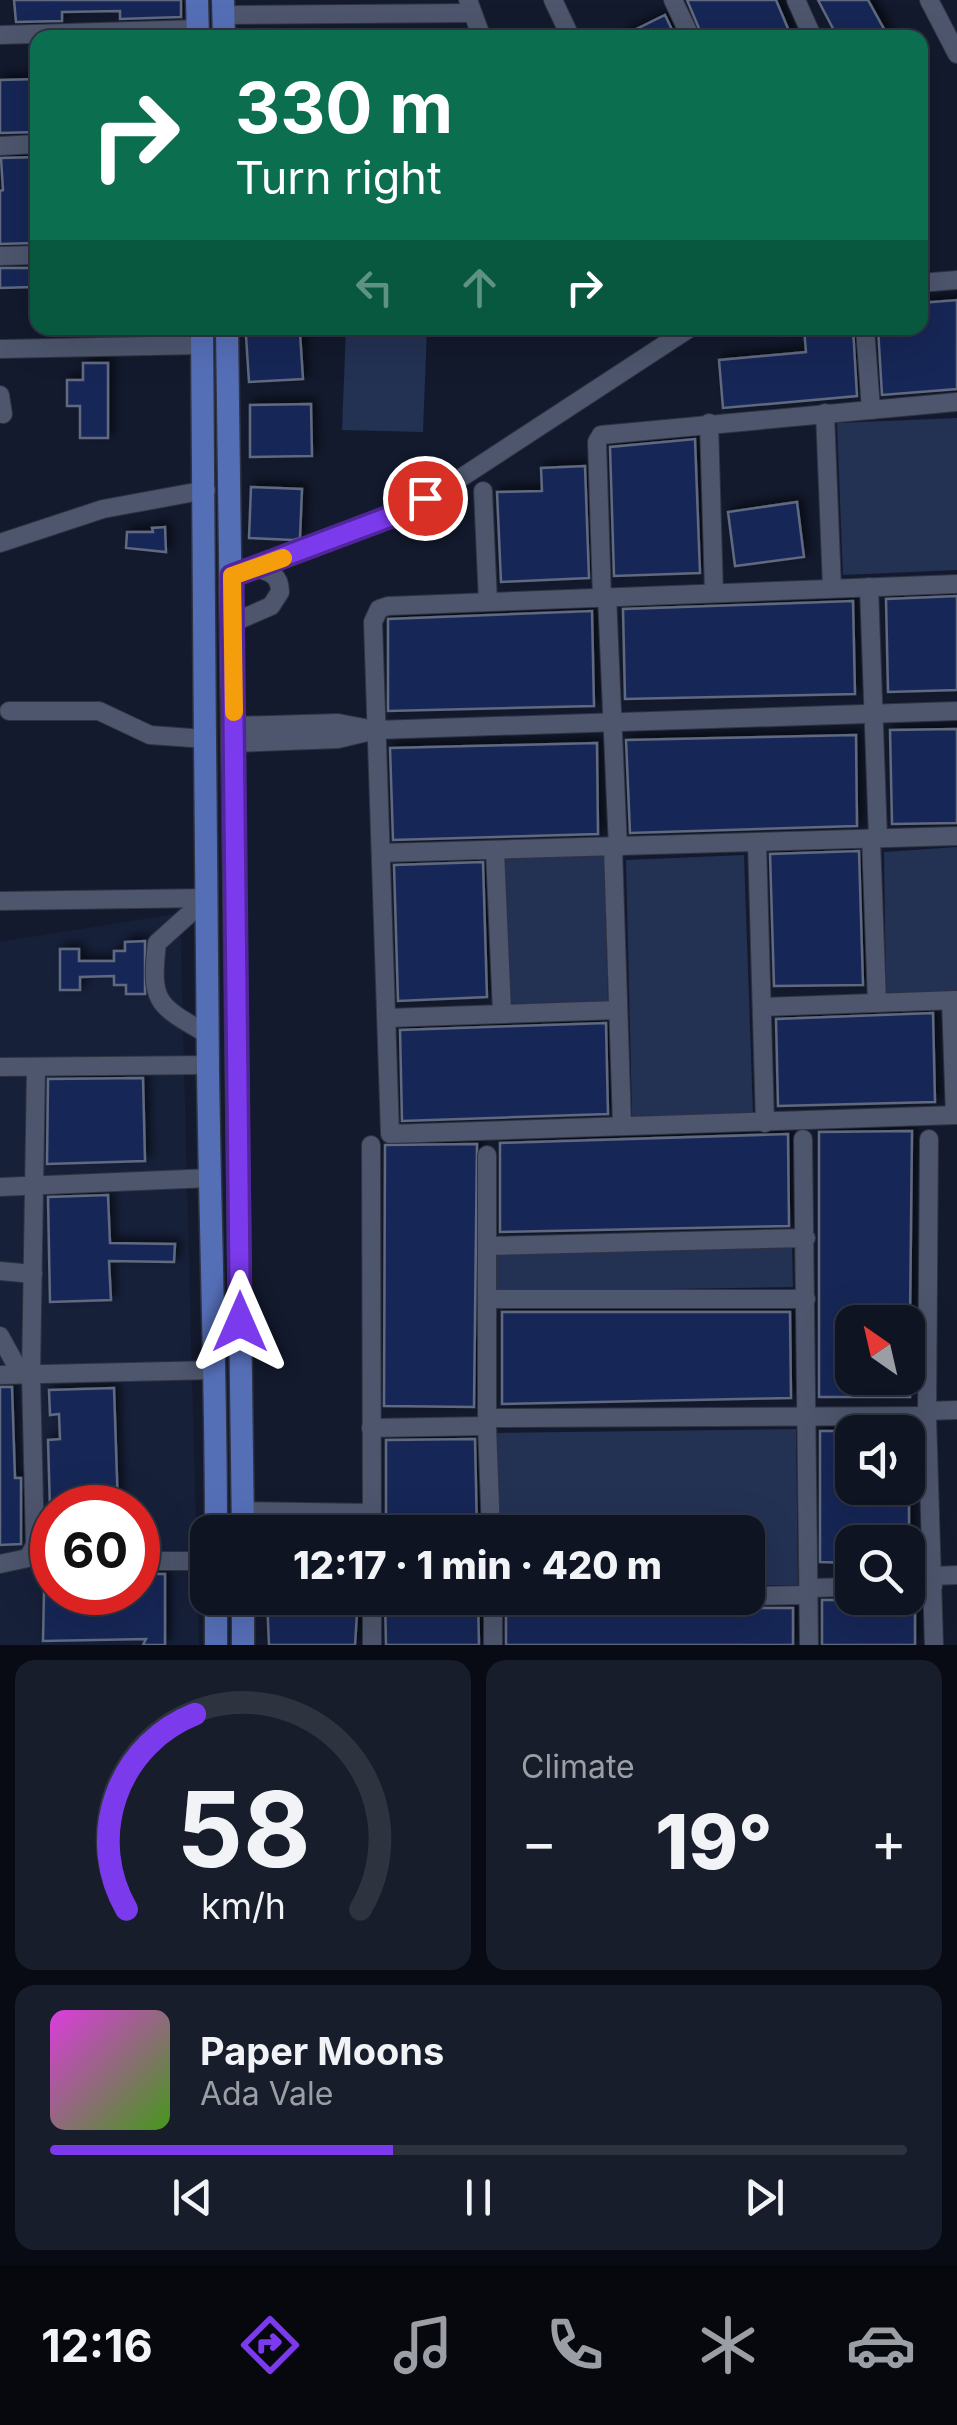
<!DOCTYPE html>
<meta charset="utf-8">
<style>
body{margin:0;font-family:Inter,sans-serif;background:#171d2a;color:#f1f3f6;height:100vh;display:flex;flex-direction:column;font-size:38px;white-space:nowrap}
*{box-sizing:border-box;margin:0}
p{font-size:32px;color:#9b9ea5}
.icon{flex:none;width:55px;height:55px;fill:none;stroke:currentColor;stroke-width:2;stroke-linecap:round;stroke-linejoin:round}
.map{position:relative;height:1645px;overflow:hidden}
.drawer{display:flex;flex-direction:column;gap:15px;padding:15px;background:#080b13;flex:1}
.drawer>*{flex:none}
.banner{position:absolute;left:30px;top:30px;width:898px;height:305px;border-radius:20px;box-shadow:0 10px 40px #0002,0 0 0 2px #2e3340;background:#0b6e4f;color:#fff;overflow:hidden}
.needle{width:65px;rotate:326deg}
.fabs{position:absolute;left:835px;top:1305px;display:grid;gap:20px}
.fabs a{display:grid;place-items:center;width:90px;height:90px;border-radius:20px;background:#0e1422;box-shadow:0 10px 40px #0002,0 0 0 2px #2e3340;font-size:50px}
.speed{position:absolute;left:30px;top:1485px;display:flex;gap:20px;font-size:50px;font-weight:700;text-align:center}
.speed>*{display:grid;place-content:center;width:130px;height:130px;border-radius:50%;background:#0e1422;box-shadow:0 10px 40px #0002,0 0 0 2px #2e3340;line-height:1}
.speed .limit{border:15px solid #d22;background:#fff;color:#111}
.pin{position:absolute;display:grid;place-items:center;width:85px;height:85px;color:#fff;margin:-42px;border:5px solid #fff;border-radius:50%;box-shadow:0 2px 10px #0007}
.me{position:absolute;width:110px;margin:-55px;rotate:0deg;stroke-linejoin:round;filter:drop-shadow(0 0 8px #0008)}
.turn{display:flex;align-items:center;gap:35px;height:210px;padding:0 40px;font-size:45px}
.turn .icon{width:130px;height:130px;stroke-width:2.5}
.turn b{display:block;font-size:70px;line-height:85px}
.lanes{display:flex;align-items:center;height:95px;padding:0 40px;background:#0003;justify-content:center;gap:50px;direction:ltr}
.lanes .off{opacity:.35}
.big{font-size:75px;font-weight:800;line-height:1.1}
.drawer .tile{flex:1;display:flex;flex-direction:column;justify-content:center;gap:15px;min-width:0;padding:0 35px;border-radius:20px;background:#171d2a}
.drawer .dial{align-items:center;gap:0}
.dial svg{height:260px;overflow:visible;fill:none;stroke:#2e3340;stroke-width:7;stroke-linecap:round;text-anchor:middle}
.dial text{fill:#f1f3f6;stroke:none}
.song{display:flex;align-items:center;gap:30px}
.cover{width:120px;height:120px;border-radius:15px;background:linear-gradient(135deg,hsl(300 70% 55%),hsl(100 70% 35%))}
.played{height:10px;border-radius:5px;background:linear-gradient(90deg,#7c3aed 40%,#2e3340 40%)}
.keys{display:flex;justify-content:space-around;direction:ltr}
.heat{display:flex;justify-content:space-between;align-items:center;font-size:55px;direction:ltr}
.drawer .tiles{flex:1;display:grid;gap:15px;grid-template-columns:1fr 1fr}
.tile:last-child{grid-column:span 2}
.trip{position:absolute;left:190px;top:1515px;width:575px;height:100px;border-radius:20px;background:#0e1422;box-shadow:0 10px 40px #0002,0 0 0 2px #2e3340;font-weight:800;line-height:100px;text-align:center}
.dock{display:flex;height:160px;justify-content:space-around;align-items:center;background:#06080e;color:#9b9ea5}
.dock .icon{width:70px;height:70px}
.dock .selected{color:#7c3aed}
.dock b{font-size:45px;color:#f1f3f6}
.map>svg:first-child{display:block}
.built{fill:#162039;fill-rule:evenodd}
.green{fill:#233153}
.building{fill:#182856;stroke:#5f6980;stroke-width:2.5;filter:url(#shadow)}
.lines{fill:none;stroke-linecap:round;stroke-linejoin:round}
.minor-casing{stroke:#2f3342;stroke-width:20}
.major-casing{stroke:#2f3342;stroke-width:25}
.minor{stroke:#4d566d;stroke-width:18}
.major{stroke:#556fb7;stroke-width:22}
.route-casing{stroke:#51269a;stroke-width:25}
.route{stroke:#7c3aed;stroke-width:18}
.slow{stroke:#f59e0b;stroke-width:18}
</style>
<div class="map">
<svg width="957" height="1645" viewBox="0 0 957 1645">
<defs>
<filter id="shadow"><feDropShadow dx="4.5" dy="-4.5" stdDeviation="5" flood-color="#0009"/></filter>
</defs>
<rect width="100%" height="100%" fill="#131a2d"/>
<path class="built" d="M180,913L199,1645H0V942ZM52,1508H138V1592H52Z"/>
<g class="green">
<path d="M346,328H427L423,432L342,430Z"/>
<path d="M957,418V570L843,575L837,423Z"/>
<path d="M957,847V992L886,995L884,852Z"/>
<path d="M604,855L608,1001L508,1004L505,858Z"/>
<path d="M744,855L753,1114L632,1116L626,860Z"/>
<path d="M792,1247L793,1287L493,1292V1251Z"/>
<path d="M796,1429L798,1585H748V1532H498L496,1433Z"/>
</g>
<g class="building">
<path d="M14,0H181V17L120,19V11L62,12V21L16,22Z"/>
<path d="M687,0H776L792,38H703Z"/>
<path d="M818,0H868L889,38H838Z"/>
<path d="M665,15L676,38H618Z"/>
<path d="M38,79V132L0,133V80Z"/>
<path d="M38,157V239L32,243L0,244V191L3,190L1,158Z"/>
<path d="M0,268H32V287L0,288Z"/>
<path d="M957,300V389L882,395L878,328H920V303Z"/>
<path d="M804,328H853L857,396L723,408L719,360L806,352Z"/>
<path d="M300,333L303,379L249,382L246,336Z"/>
<path d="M83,363H108V438H80V406H67V380H83Z"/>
<path d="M311,404L312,456L250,457V405Z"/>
<path d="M695,439L700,573L614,576L610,447Z"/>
<path d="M585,466L589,578L501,582L497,492L542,491L541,468Z"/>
<path d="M251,487L302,489L300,538L293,540L249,538Z"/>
<path d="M797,502L804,557L735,566L728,512Z"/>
<path d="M165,527L166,552L126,548L127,532H153L152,528Z"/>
<path d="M957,596V690L888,692L886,599Z"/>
<path d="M853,601L855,694L625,699L623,609Z"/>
<path d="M592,611L594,706L388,711V619Z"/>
<path d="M957,729V823L892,824L890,730Z"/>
<path d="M856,735L857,826L630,833L626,740Z"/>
<path d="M597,743L598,834L393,840L390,748Z"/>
<path d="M859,851L863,985L774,986L770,854Z"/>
<path d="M483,862L487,997L398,1001L394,865Z"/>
<path d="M145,941V994H126V985H114V976L80,977V990H60V949H79V961H114V951H125V942Z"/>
<path d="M933,1013L935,1102L778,1106L776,1019Z"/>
<path d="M606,1023L608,1114L402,1121L400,1030Z"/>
<path d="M143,1078L145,1161L47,1164L48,1079Z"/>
<path d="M912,1131L910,1322H852V1378H910V1397H819V1132Z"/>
<path d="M788,1134L789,1226L500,1232V1143Z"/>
<path d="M477,1144L474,1407L384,1406L385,1145Z"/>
<path d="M108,1195L110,1243L175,1244L174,1262L109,1261L111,1300L50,1302L48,1197Z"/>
<path d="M502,1312H790L791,1398L502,1404Z"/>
<path d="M0,1387H12L15,1478H21V1544L0,1545Z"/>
<path d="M114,1388L118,1508H50L48,1440L60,1439L59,1414L50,1415L49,1390Z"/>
<path d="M820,1431H852V1488H909V1542H852V1563L820,1562Z"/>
<path d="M475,1439L477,1532H386V1440Z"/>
<path d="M145,1574H165V1645H143L146,1639L43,1641L44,1592H145Z"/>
<path d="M267,1598H358L355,1645H269Z"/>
<path d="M385,1598H478L479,1645H386Z"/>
<rect x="822" y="1600" width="93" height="45"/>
<path d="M732,1608H793V1645H506V1611Z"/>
</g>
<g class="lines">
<g class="minor-casing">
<g id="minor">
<path d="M468,0L482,38"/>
<path d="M553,0L571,38"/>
<path d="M673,0L691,38"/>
<path d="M796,0L813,38"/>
<path d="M929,0L957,54"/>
<path d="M224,15L471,13"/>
<path d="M0,35L198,29"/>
<path d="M0,146L38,144"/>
<path d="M0,256L38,255"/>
<path d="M920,283L957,280"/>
<path d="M865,328L871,410"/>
<path d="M0,349L202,345"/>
<path d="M0,395L3,414"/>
<path d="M825,413L832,588"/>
<path d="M709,423L714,593"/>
<path d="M483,491L488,602"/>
<path d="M0,543L103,509L206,490"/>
<path d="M231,577L397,514L453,483L690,328"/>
<path d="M957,584L388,606L379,609L373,622L390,1134L957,1115"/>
<path d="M869,587L878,838"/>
<path d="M607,596L618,848"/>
<path d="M602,597L597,442L601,435L957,402"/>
<path d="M232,623L271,606L280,592C280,575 270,572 256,568"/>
<path d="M9,711H99L150,735L206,739"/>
<path d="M234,726L338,723L375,730"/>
<path d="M233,743L338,739L376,730L957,711"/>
<path d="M871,838L877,1003"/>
<path d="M757,842L765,1123"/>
<path d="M613,848L622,1125"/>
<path d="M495,850L502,1013"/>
<path d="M381,853L957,836"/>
<path d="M207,898L157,943C150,1003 157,1005 207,1034"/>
<path d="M0,901L207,898"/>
<path d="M951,1001L955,1115"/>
<path d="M762,1007L957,1000"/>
<path d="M387,1018L618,1010"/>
<path d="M0,1067L208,1065"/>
<path d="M803,1139L809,1645"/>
<path d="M929,1139L927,1416L934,1645"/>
<path d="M371,1145L372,1532"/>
<path d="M487,1155V1426L491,1532"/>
<path d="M0,1187L210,1178"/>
<path d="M489,1246L806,1238"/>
<path d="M0,1271L33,1274"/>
<path d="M488,1299H806"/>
<path d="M0,1336L21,1374"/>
<path d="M0,1375L216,1370"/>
<path d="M927,1411L957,1410"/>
<path d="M488,1418L927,1416"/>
<path d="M371,1428L487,1426"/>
<path d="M242,1511L371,1513"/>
<path d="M138,1561H208"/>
<path d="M0,1564L28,1558L35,1545L31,1374L36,1067"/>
<path d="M933,1576L957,1575"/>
<path d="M908,1586H933"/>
<path d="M808,1588L852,1587"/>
<path d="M748,1596L808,1595"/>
<path d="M372,1598V1645"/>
<path d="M493,1599L619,1598"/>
<path d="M493,1645V1598"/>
</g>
</g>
<g class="major-casing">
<g id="major">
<path d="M197,0L198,38"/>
<path d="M223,0L224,38"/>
<path d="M202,328C205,575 204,823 208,1070C210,1224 216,1378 216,1532"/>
<path d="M227,328L243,1532"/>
<path d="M216,1598V1645"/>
<path d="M243,1598V1645"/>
</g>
</g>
<use href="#minor" class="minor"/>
<use href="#major" class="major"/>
</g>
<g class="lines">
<g class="route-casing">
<path id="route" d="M240,1322L232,576L397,514L425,498"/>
</g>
<use href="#route" class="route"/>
<path class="slow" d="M234,712L232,576L283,558"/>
</g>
</svg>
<div class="fabs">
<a><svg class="needle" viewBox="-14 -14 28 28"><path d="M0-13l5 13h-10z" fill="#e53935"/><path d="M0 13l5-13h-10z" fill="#9b9ea5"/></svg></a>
<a><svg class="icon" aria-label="sound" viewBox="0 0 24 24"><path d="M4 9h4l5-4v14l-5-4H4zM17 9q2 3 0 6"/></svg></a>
<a><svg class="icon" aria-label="search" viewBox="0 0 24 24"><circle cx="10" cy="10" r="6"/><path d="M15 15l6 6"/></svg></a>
</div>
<div class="speed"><div class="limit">60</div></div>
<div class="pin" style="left:425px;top:498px;background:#d93025"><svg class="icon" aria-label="arrive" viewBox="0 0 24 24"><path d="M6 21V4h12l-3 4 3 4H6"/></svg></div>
<svg class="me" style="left:240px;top:1322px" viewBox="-20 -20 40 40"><path d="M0-17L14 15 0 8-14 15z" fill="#7c3aed" stroke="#fff" stroke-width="4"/></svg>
<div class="trip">12:17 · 1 min · 420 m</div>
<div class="banner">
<div class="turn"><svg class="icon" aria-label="right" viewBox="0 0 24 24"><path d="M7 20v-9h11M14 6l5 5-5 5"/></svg><div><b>330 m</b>Turn right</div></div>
<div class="lanes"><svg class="icon off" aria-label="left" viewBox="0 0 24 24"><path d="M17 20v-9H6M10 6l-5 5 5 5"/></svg><svg class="icon off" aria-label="ahead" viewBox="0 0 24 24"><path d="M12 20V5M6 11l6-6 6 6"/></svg><svg class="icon" aria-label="right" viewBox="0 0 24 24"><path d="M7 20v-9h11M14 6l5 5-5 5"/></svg></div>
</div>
</div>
<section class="drawer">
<div class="tiles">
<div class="tile dial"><svg viewBox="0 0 100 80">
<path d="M14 69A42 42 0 1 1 86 69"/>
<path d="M14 69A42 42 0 0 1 35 9" stroke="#7c3aed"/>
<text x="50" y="56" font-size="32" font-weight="700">58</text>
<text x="50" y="72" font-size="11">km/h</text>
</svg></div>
<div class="tile"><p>Climate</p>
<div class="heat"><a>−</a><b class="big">19°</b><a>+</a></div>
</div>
<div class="tile">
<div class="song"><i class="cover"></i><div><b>Paper Moons</b><p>Ada Vale</p></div></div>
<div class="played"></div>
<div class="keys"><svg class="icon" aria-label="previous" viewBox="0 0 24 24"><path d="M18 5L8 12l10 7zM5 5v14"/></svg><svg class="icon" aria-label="pause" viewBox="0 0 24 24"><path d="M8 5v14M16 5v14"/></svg><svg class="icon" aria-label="next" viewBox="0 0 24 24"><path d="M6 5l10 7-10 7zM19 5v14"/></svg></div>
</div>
</div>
</section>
<nav class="dock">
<b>12:16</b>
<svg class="icon selected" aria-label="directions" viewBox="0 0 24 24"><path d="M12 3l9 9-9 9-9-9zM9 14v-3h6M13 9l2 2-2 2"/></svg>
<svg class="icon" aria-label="music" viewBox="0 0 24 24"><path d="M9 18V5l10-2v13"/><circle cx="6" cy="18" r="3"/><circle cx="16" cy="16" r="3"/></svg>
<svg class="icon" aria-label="phone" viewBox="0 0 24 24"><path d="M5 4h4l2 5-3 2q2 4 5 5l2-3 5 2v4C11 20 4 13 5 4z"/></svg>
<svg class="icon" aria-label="climate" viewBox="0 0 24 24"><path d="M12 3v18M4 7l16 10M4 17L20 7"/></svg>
<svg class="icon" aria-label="car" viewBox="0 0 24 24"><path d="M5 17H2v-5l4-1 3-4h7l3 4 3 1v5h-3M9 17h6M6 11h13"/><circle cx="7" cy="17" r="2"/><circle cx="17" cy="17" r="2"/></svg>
</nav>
